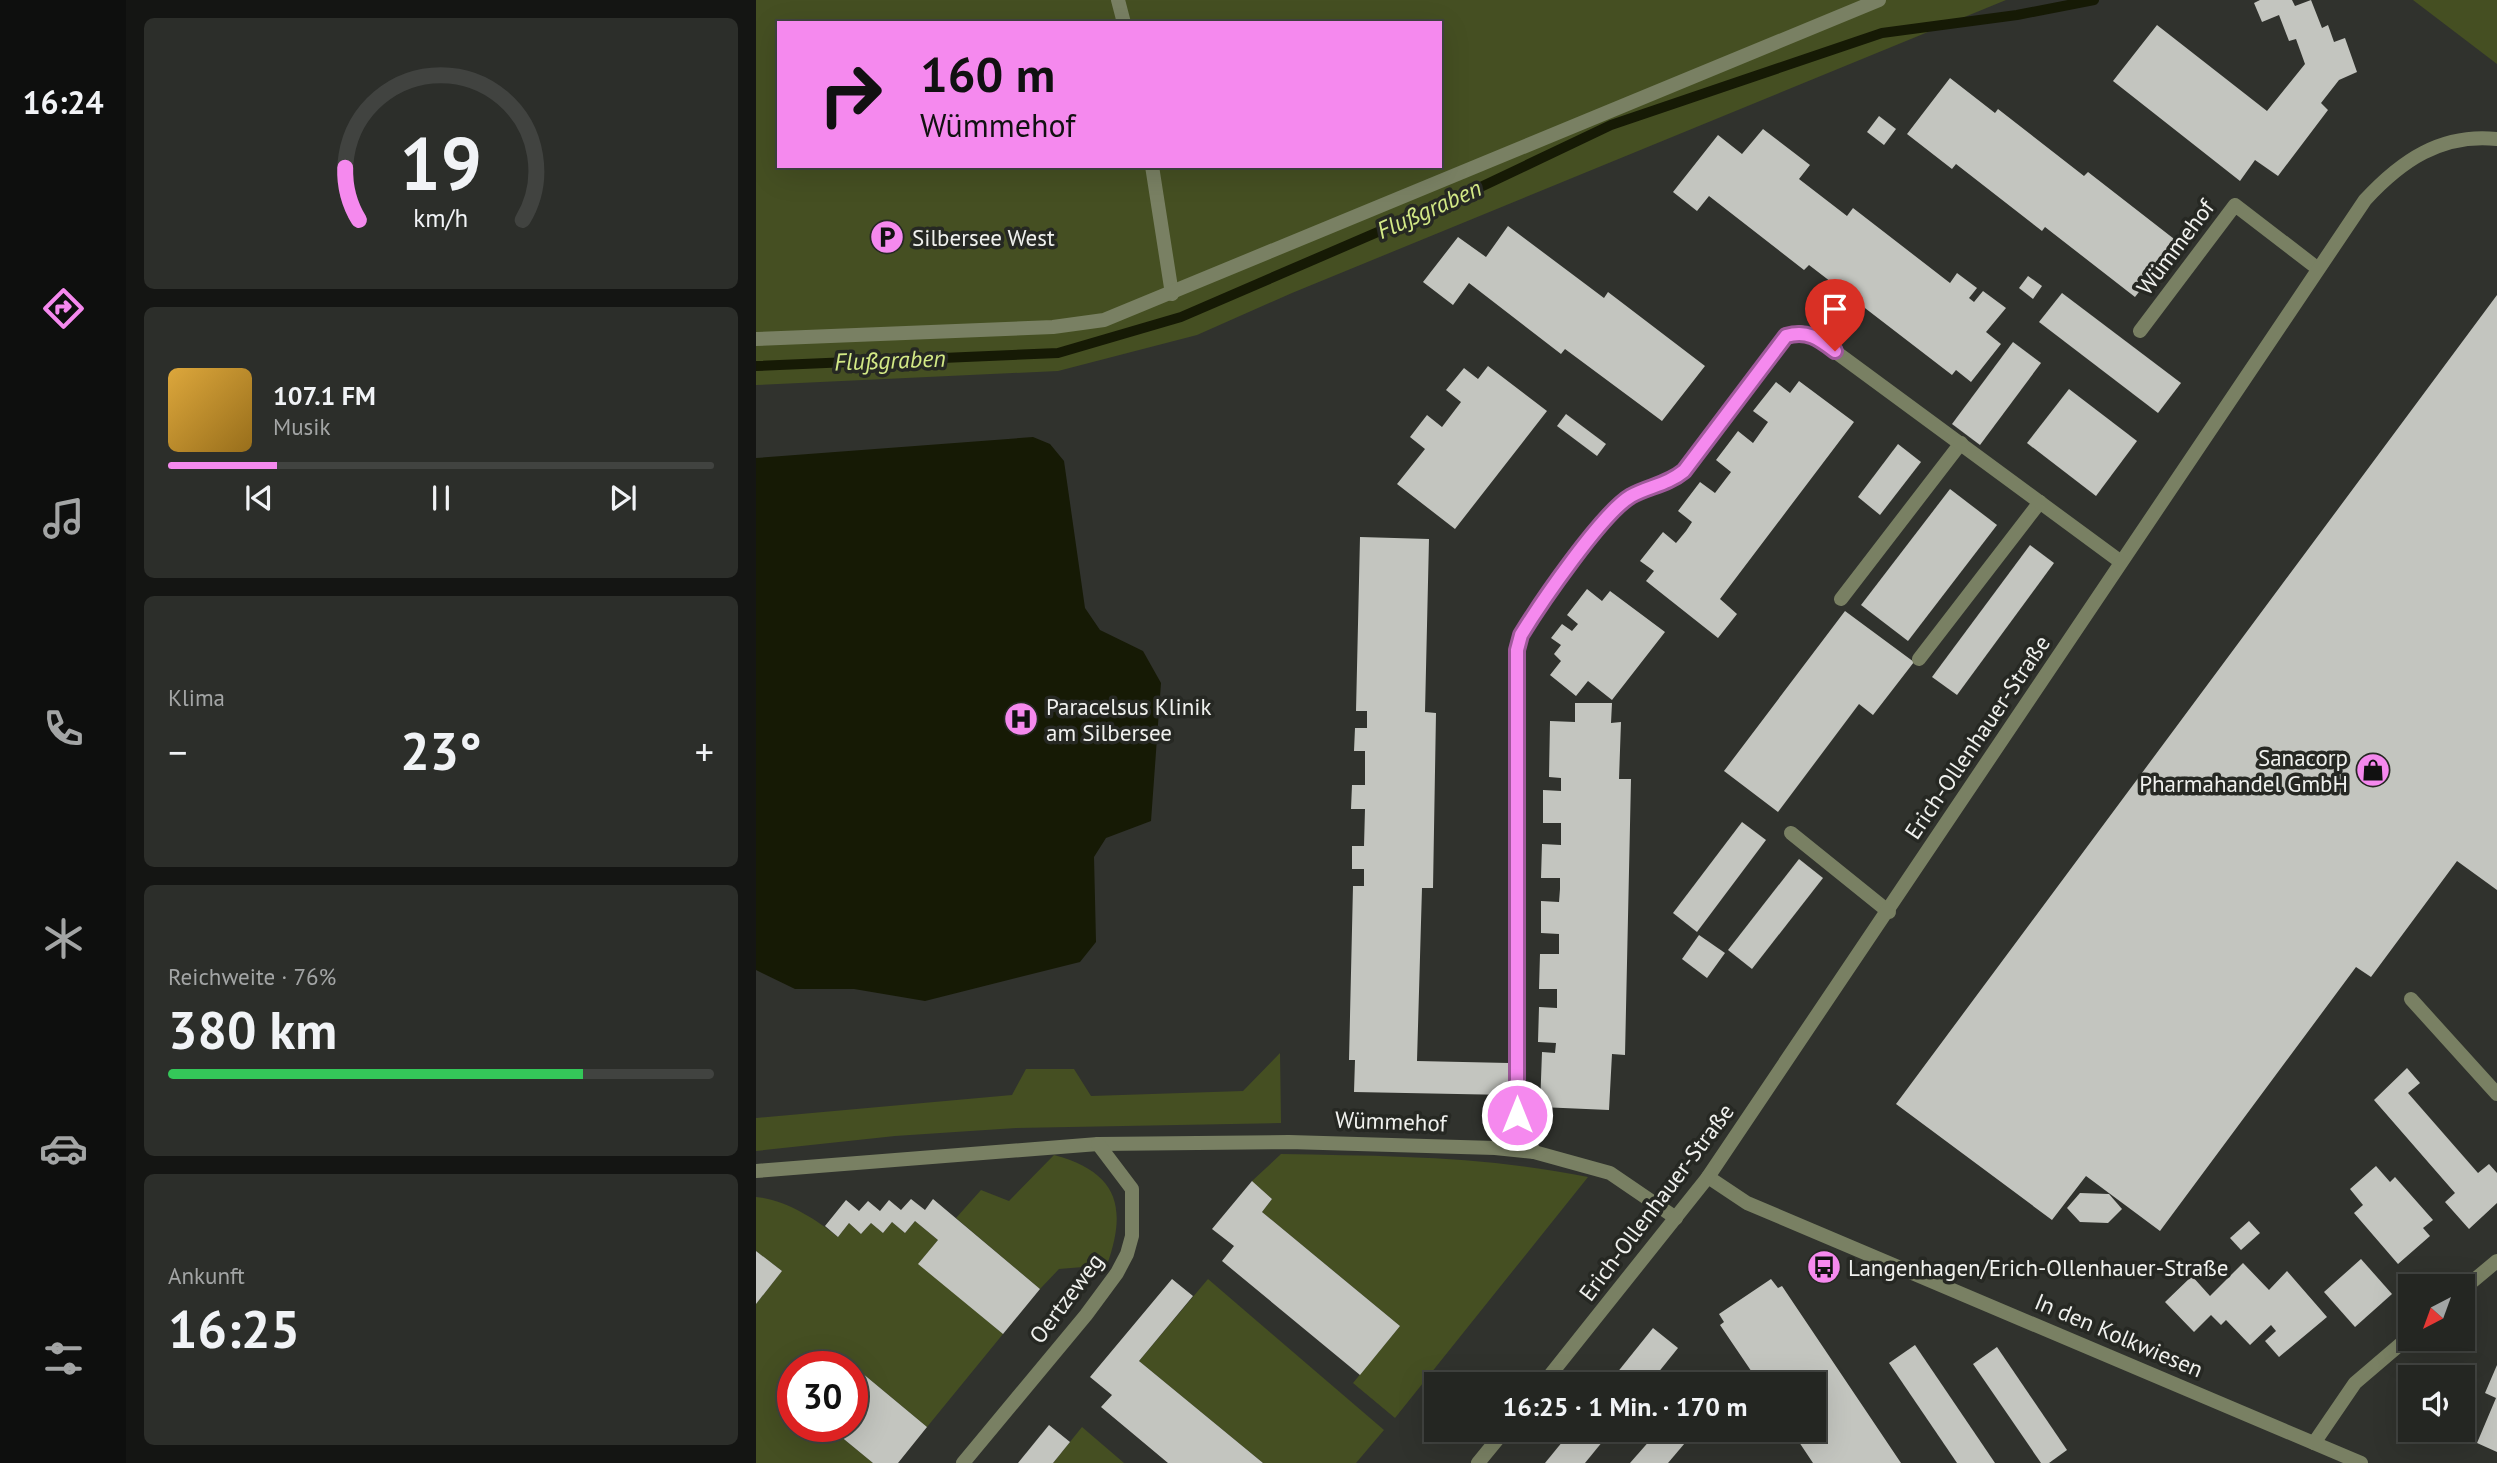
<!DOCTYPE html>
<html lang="de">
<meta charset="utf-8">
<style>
body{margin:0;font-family:"PT Sans",sans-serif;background:#2c2e2a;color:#f1f3f6;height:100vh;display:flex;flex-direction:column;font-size:26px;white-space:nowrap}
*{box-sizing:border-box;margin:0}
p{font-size:23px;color:#a3a5a5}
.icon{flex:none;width:38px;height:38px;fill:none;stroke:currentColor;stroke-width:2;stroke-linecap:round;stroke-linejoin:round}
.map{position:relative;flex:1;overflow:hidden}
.panel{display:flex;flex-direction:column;gap:18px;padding:18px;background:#141513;width:630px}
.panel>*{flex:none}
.hud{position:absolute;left:21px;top:21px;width:665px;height:147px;border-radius:0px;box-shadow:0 7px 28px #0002,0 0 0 2px #414340;background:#f589ee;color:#111;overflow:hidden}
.needle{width:46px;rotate:221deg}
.controls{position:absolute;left:1642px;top:1274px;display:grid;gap:14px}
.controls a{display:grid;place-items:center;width:77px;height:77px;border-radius:0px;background:#242622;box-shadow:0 7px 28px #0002,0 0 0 2px #414340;font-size:35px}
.speed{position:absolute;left:21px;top:1351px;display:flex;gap:14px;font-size:35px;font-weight:700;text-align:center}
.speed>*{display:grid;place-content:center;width:91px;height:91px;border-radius:50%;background:#242622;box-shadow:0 7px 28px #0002,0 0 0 2px #414340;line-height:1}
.speed .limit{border:10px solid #d22;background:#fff;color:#111}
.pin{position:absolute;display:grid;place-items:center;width:60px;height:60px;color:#fff;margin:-72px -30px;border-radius:50% 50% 50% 0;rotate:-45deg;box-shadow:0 0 7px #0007}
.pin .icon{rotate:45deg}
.me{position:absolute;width:77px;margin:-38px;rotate:0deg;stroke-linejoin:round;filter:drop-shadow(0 0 5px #0008)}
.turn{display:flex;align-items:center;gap:24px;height:147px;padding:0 28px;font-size:32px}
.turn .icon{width:91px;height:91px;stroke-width:2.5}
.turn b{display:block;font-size:49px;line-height:60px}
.big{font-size:52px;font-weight:600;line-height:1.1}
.panel .tile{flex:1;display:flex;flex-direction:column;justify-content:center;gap:10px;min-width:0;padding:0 24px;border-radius:10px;background:#2c2e2a}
.panel .dial{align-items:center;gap:0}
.dial svg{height:182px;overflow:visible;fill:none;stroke:#414340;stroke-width:7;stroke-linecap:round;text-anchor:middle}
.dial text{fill:#f1f3f6;stroke:none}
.song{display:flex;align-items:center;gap:21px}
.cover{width:84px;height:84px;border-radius:10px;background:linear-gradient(135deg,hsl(40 70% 55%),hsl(40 70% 35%))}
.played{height:7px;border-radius:4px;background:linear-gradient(90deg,#f589ee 20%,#414340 20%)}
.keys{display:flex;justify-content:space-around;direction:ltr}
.heat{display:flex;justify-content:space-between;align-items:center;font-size:38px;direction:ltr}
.charge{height:10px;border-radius:5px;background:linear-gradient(90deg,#34c759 76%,#414340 0)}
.trip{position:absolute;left:668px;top:1372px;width:402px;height:70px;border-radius:0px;background:#242622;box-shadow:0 7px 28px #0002,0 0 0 2px #414340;font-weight:600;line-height:70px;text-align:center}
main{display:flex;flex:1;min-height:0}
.menu{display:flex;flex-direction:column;width:126px;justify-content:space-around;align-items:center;background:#0e0f0e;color:#a3a5a5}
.menu .icon{width:49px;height:49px}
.menu .current{color:#f589ee}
.menu b{font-size:32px;color:#f1f3f6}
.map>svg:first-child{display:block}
.green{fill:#454f22;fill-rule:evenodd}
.water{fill:#161a05}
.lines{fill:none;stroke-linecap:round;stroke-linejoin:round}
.stream{stroke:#161a05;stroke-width:10}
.building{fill:#c3c5bf}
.lane{stroke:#798063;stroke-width:14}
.street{stroke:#798063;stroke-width:14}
.route-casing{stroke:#9f599b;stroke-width:18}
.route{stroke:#f589ee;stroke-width:12}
.labels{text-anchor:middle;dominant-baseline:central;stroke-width:7;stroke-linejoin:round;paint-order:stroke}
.poi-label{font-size:23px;fill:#f0f1ee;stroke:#262823;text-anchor:start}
.street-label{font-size:23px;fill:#f0f1ee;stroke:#262823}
.water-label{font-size:24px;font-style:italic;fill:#d3e986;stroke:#262823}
</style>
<main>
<nav class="menu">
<b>16:24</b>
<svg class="icon current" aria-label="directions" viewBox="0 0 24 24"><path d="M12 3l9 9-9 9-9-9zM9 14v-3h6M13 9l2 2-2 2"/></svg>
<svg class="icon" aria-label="music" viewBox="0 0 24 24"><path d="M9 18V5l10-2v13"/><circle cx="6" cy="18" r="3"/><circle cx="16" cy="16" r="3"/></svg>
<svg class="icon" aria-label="phone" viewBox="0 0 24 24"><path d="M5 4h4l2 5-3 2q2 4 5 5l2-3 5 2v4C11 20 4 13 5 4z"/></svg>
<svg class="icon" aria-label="climate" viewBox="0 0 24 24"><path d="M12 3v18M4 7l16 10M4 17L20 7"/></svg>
<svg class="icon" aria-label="car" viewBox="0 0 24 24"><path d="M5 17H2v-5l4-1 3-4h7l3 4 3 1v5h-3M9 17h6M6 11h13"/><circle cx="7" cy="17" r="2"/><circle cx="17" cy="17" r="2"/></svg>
<svg class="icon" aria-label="filters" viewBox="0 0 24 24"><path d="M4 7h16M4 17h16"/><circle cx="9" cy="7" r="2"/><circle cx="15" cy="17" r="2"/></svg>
</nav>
<section class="panel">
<div class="tile dial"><svg viewBox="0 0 100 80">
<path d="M14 69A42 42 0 1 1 86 69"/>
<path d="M14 69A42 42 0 0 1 8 46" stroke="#f589ee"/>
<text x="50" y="56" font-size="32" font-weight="700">19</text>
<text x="50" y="72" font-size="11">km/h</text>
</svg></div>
<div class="tile">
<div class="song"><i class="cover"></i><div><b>107.1 FM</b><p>Musik</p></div></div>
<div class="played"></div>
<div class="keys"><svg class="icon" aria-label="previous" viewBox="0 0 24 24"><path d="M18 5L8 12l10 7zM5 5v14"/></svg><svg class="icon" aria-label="pause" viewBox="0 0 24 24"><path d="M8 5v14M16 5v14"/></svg><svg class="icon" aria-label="next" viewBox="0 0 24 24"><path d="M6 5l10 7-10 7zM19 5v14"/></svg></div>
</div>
<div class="tile"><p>Klima</p>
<div class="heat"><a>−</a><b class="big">23°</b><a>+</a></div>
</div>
<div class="tile"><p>Reichweite · 76%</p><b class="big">380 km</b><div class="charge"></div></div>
<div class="tile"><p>Ankunft</p><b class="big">16:25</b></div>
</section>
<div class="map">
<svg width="1741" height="1463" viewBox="0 0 1741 1463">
<rect width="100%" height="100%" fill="#30322d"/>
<g class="green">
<path d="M0,0H1250L536,293L441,335L302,371L0,385ZM23,23H684V166H23Z"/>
<path d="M1657,0H1741V64Z"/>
<path d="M524,1053L525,1123L260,1128L139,1136L0,1151V1118L256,1095L270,1069H318L335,1096L487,1091Z"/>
<path d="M525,1154C630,1156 729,1156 832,1177L639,1418L597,1383L644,1326L506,1212L516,1199L496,1181Z"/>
<path d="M298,1155C361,1172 372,1206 351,1265L303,1269L284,1289L200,1218L225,1190L253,1201Z"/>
<path d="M0,1197C28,1199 60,1219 82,1237L93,1223L105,1234L115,1223L127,1233L136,1222L149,1233L159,1221L182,1240L163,1263L247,1334L171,1427L88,1358L81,1367H37V1426H72L117,1463H0V1304L26,1271L0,1251Z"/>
<path d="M452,1279L628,1430L600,1463H507L383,1361Z"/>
<path d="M326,1427L368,1463H297Z"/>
</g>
<path class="water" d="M277,437L294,444L308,461L329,608L344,630L387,651L405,683L395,821L350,838L338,857L340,942L324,962L169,1001L98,989H39L0,970V458Z"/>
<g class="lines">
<path class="stream" d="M0,366L302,353L425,317L712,193L855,125L1126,33L1261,15L1338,0"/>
</g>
<g class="building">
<path d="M1504,0H1536L1539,6L1555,0L1566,28L1572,25L1578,42L1589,38L1601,72L1583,80L1565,103L1572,110L1522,176L1499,160L1484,181L1357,81L1401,25L1511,111L1549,64L1540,39L1533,41L1523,15L1506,22L1498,3Z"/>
<path d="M1194,78L1239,113L1242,109L1328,176L1332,172L1422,242L1379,297L1289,227L1286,231L1200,164L1196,169L1151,134Z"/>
<path d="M1123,116L1140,129L1128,145L1111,132Z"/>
<path d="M1007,129L1054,165L1043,179L1091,216L1097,208L1194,283L1201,273L1221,288L1213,298L1218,302L1227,291L1250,308L1230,332L1245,344L1215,382L1200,370L1196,375L1053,265L1048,270L953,196L941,211L917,192L962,135L986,154Z"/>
<path d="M752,226L848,298L852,292L949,366L906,421L809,349L805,354L713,283L697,305L667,282L702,237L730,257Z"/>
<path d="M1272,276L1286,286L1277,299L1263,288Z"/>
<path d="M1306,293L1425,383L1402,413L1283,322Z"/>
<path d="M1741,295V890L1701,861L1615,977L1600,967L1404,1231L1330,1176L1296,1220L1140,1104Z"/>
<path d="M1257,342L1285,363L1224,445L1196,424Z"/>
<path d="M732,366L791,411L699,529L641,484L669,449L654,437L671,415L686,427L705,402L690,390L708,368L722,379Z"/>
<path d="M1043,381L1098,422L964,599L981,614L962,638L890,581L898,571L884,561L907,532L920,543L930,531L936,522L922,511L944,482L959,493L975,472L960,460L982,431L997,443L1012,422L997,411L1020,382L1034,393Z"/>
<path d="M1313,389L1381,441L1340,496L1271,443Z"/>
<path d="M810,414L850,444L841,456L801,426Z"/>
<path d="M1142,444L1165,462L1124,515L1102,497Z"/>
<path d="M1194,489L1241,525L1152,641L1105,605Z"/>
<path d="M604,537L673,539L669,712L680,713L677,888H666L661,1061L753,1063V1095L598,1092L599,1060H593L597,886H608V869H596V846H608L609,809H595L596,785H609V751H598L599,728H611V711H600Z"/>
<path d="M1274,545L1298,563L1201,695L1176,677Z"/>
<path d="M831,589L846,601L854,591L909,632L856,700L832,681L820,696L794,675L805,661L798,654L805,645L795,638L806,624L816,631L822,624L811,615Z"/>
<path d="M1089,611L1158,662L1117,715L1103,704L1022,812L968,771Z"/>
<path d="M819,703H856L855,723L865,722L863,779H875L869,1055L856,1054L853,1110L784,1107L786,1052L799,1053L800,1043L782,1042L783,1007L801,1008V989H783L784,954H803V934L785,933V901L803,902L804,889V878H785L786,844L805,845V823H787V790L805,791V778L793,777L794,721L819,722Z"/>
<path d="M986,822L1010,840L941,932L917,913Z"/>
<path d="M1043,859L1067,878L996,969L972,950Z"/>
<path d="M943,935L969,953L951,978L926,959Z"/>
<path d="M1651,1068L1664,1083L1652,1093L1722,1173L1733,1164L1741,1173V1203L1713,1229L1689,1202L1699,1193L1618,1100Z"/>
<path d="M1620,1166L1634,1182L1639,1177L1677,1220L1667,1228L1674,1236L1642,1264L1598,1213L1607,1205L1594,1189Z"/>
<path d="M496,1181L516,1199L506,1212L644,1326L604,1375L466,1261L478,1246L456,1229Z"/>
<path d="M1324,1193L1353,1194L1366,1209L1352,1223L1324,1222L1311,1208Z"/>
<path d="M155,1199L169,1210L177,1199L284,1289L247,1334L162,1264L182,1240L159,1221L149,1233L136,1222L127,1233L115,1223L105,1234L93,1223L82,1237L69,1226L90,1200L103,1211L112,1201L124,1211L133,1200L145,1210Z"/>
<path d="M1493,1221L1504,1233L1485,1250L1474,1238Z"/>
<path d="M0,1251L26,1271L0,1304Z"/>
<path d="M1605,1259L1636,1294L1599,1327L1568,1292Z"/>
<path d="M1487,1263L1513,1290L1531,1271L1571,1317L1523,1357L1509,1341L1520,1331L1515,1325L1494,1345L1470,1320L1465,1325L1455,1315L1438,1332L1409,1302L1436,1276L1454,1296Z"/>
<path d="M416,1279L437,1296L383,1361L507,1463H412L345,1407L356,1395L334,1377Z"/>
<path d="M1015,1279L1022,1288L1026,1286L1145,1463H1057L1035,1430H1059V1384H1004L964,1325L968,1322L963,1314Z"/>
<path d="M897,1328L922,1348L893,1384H852Z"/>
<path d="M1159,1345L1239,1463H1201L1133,1363Z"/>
<path d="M1241,1347L1311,1450L1293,1463H1285L1217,1364Z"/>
<path d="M88,1358L171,1427L142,1463H117L72,1426H96V1367H81Z"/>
<path d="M1741,1365V1452L1721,1443L1740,1398L1729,1393Z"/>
<path d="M293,1425L314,1442L297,1463H262Z"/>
<path d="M816,1430H856L829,1463H789Z"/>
<path d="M903,1430H940L912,1463H874Z"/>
</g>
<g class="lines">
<g class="lane">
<path d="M362,0L368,23"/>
<path d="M396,166L416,294"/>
<path d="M1384,331L1479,205L1561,268"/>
<path d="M0,339L297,327L348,320L1123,0"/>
<path d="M1085,599L1205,443"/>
<path d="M1163,659L1284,502"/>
<path d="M1035,833L1133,912"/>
<path d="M1655,999L1741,1094"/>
</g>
<g class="street">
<path d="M778,1152L761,1115V650L765,635C785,603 846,513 875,496C893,485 909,486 928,471L1030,336L1044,332L1058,336L1365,562"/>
<path d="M0,1171L342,1144L533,1142L739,1148L778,1152L854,1173L920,1218"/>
<path d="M952,1177L991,1203L1605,1463"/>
<path d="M1706,1290L1741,1261"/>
<path d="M787,1384L952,1177L1609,200C1645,161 1685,133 1741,139"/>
<path d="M1558,1443L1599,1383L1654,1336"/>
<path d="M207,1463L330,1315L361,1273L371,1254L376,1236V1189L342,1144"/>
<path d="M722,1463L749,1430"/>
</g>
</g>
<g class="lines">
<g class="route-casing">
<path id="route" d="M761,1115V650L765,635C784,604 846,513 875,496C893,486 911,485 928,471L1030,336C1051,330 1062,338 1079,351"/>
</g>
<use href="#route" class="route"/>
</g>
<defs>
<g id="parking-disc" transform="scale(1.75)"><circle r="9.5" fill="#f589ee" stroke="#262823"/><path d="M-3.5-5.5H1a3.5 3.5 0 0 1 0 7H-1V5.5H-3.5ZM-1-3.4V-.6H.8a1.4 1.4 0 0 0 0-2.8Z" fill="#111"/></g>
<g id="hospital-disc" transform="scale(1.75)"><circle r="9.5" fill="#f589ee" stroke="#262823"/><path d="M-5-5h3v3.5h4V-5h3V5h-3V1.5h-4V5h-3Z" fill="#111"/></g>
<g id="shop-disc" transform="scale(1.75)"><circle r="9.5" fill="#f589ee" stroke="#262823"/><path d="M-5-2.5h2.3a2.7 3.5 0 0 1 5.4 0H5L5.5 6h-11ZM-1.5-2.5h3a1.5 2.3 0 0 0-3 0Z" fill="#111"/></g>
<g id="bus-disc" transform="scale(1.75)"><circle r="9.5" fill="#f589ee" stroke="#262823"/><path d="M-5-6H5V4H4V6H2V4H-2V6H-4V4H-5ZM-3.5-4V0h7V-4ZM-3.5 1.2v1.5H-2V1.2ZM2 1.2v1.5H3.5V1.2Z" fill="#111"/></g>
</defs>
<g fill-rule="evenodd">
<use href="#parking-disc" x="131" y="237"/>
<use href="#hospital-disc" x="265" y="719"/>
<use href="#shop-disc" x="1617" y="770"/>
<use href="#bus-disc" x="1068" y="1267"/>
</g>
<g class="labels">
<g class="poi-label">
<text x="156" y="237">Silbersee West</text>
<text x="290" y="706">Paracelsus Klinik<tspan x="290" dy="26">am Silbersee</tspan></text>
<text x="1592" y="757" text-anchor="end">Sanacorp<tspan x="1592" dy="26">Pharmahandel GmbH</tspan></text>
<text x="1092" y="1267">Langenhagen/Erich-Ollenhauer-Straße</text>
</g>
<g class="street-label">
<text transform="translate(1419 247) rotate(-53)">Wümmehof</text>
<text transform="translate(1221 737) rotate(-56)">Erich-Ollenhauer-Straße</text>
<text transform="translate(635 1121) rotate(2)">Wümmehof</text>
<text transform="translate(900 1202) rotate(-53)">Erich-Ollenhauer-Straße</text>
<text transform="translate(310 1298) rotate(-53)">Oertzeweg</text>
<text transform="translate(1363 1335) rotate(23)">In den Kolkwiesen</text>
</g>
<g class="water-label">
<text transform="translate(673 209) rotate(-24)">Flußgraben</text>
<text transform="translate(134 360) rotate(-2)">Flußgraben</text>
</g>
</g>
</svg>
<div class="controls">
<a><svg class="needle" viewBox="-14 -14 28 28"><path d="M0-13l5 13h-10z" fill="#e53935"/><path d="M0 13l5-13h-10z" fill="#a3a5a5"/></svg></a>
<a><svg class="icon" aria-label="sound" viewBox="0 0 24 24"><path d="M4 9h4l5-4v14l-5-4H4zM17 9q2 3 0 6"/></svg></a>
</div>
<div class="speed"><div class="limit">30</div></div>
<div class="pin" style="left:1079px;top:351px;background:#d93025"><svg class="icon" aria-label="arrive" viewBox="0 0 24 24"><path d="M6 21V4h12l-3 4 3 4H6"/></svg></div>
<svg class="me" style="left:761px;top:1115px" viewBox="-20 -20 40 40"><circle r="17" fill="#f589ee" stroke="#fff" stroke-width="3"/><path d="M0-11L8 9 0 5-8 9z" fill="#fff"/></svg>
<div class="trip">16:25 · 1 Min. · 170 m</div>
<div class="hud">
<div class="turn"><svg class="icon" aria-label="right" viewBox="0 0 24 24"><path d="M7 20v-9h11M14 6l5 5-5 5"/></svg><div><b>160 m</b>Wümmehof</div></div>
</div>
</div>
</main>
